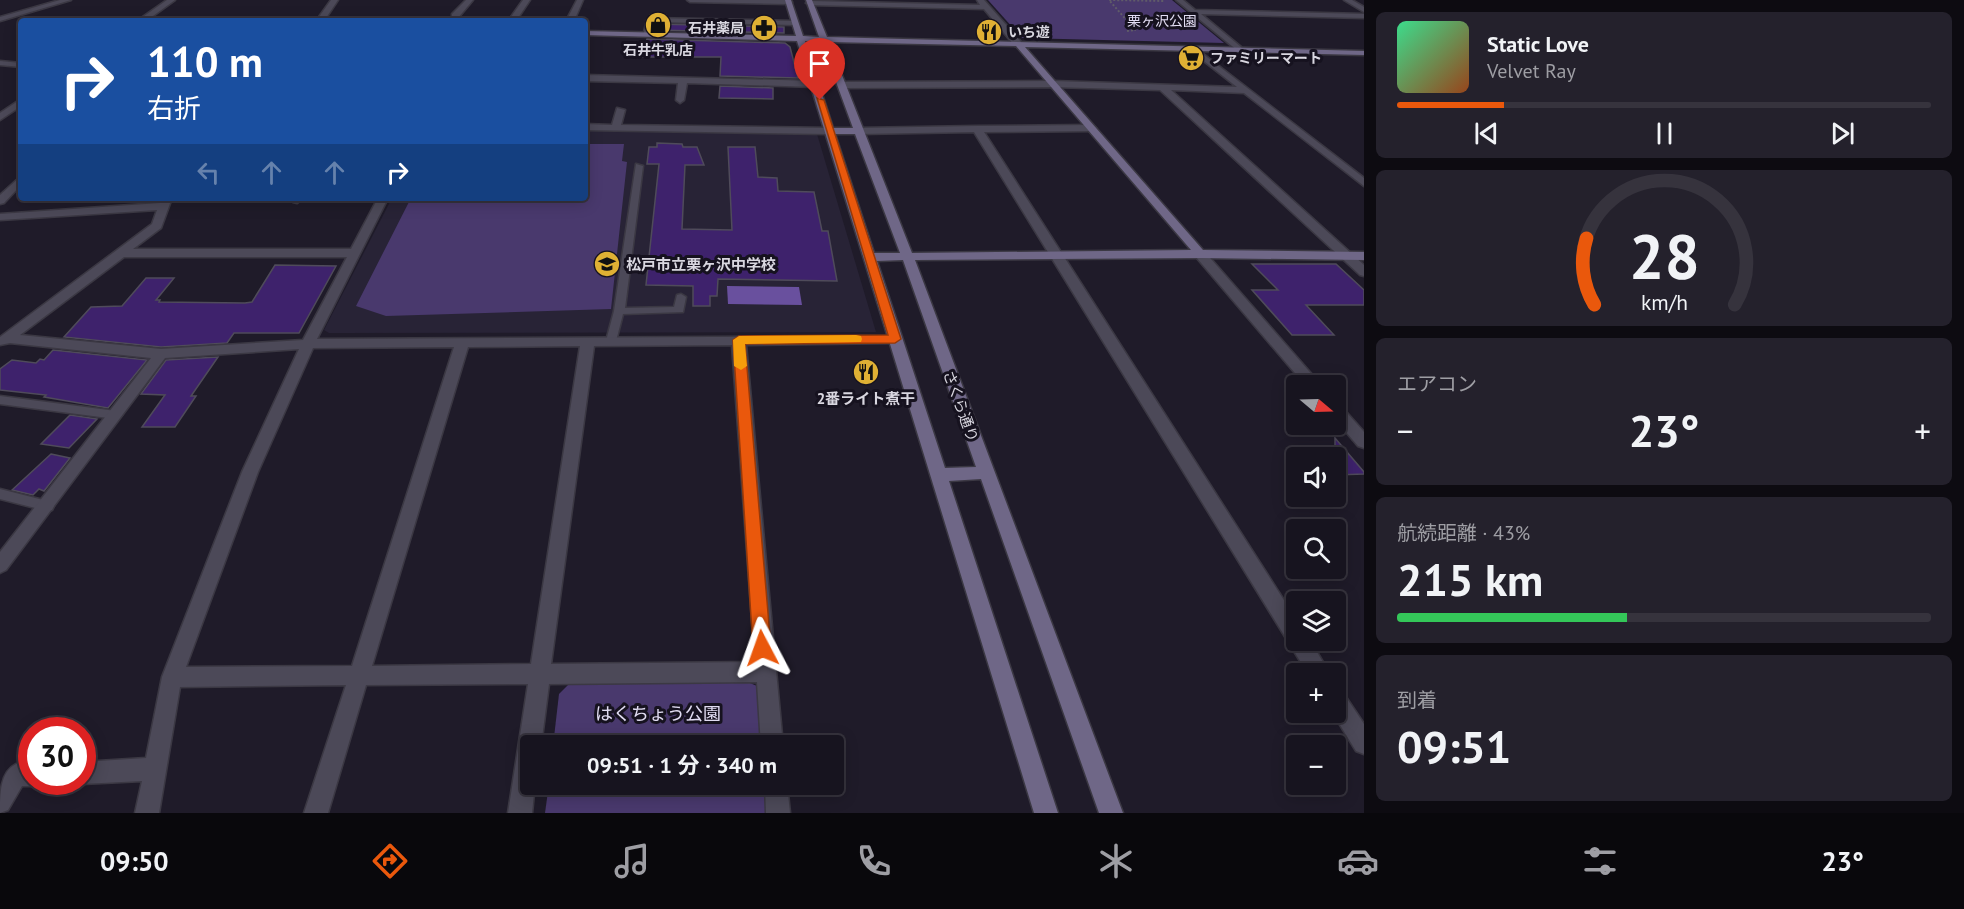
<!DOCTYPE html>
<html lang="ja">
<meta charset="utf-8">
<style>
body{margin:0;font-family:"PT Sans","Noto Sans JP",sans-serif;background:#24212c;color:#f1f3f6;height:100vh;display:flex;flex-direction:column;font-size:22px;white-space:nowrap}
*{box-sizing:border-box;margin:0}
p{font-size:20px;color:#9e9ea4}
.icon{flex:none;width:33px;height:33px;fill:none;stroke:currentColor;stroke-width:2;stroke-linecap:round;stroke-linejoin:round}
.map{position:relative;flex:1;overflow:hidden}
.panel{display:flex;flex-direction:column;gap:12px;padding:12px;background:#0d0b11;width:600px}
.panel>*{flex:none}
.hud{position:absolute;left:18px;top:18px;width:570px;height:183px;border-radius:6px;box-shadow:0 3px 15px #0003,0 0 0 2px #36333d;background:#1a4fa0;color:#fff;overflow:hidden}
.needle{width:39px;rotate:109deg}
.buttons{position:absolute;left:1286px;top:375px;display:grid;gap:12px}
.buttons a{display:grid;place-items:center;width:60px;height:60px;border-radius:6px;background:#17141f;box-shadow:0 3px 15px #0003,0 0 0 2px #36333d;font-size:30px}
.speed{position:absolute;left:18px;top:717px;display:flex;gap:12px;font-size:30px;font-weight:700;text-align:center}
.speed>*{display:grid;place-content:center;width:78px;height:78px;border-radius:50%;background:#17141f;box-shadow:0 3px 15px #0003,0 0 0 2px #36333d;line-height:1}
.speed .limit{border:9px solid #d22;background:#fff;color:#111}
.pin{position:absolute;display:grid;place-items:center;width:51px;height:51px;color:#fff;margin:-62px -26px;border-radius:50% 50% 50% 0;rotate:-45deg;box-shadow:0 0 6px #0007}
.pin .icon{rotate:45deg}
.me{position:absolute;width:66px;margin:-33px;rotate:356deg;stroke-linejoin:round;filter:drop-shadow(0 0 4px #0008)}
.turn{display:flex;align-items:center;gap:21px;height:126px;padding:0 30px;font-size:27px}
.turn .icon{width:78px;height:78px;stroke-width:2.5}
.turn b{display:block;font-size:42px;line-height:51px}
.lanes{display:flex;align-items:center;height:57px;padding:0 30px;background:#0003;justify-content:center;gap:30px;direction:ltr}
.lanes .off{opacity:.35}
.big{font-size:45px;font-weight:700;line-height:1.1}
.panel .tile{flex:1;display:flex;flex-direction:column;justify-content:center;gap:9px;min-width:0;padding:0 21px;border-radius:9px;background:#24212c}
.panel .dial{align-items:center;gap:0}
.dial svg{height:156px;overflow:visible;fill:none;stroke:#36333d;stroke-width:7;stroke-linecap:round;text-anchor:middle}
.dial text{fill:#f1f3f6;stroke:none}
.song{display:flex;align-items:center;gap:18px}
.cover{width:72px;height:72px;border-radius:9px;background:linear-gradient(135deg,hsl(150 70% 55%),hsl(20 70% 35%))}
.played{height:6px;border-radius:3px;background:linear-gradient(90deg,#ea580c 20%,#36333d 20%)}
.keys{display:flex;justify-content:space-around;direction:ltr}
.heat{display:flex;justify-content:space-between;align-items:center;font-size:33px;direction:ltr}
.charge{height:9px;border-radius:4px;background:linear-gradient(90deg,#34c759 43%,#36333d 0)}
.trip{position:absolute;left:520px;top:735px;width:324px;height:60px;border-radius:6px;background:#17141f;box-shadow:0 3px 15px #0003,0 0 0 2px #36333d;font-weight:700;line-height:60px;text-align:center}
.tabs{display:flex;height:96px;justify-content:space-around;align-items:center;background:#09080c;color:#9e9ea4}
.tabs .icon{width:42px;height:42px}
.tabs .selected{color:#ea580c}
.tabs b{font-size:27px;color:#f1f3f6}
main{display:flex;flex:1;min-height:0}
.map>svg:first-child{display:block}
.built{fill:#282336}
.green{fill:#49396d}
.water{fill:#69509e}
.building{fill:#3e226c;stroke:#4f4b5a;stroke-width:1.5}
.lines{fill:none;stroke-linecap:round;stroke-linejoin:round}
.lane-casing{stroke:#3b3843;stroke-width:3}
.street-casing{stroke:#3b3843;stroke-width:3}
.secondary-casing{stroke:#3b3843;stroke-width:3}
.path{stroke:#605c69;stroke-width:2;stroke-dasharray:2 2;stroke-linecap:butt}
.lane{fill:#4c4958;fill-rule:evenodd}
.street{fill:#4c4958;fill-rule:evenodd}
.secondary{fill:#6f6787;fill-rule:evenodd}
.route{fill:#ea580c;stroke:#983908;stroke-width:1.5}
.slow{fill:#f59e0b}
.labels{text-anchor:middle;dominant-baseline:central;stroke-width:6;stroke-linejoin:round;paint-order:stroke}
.far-park-label{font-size:14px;fill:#e2ddf3;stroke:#16121f}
.far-poi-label{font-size:14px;font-weight:bold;fill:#d9d7e0;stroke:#16121f;text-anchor:start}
.poi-label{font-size:15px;font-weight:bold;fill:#d9d7e0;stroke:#16121f;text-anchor:start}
.street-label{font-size:15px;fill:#d9d7e0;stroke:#16121f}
.near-park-label{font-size:18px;fill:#e2ddf3;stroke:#16121f}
</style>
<main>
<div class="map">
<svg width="1364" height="813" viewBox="0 0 1364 813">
<rect width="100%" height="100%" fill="#1f1b29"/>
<path class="built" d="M585,130L817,134L876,332L329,333L324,330L392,198H585Z"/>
<g class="green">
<path d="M988,0H1172L1224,43L1022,38Z"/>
<path d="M585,144H624L622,161L627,162L611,309L386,316L356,306L411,198H585Z"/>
<path d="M572,681H745L757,686L762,745L553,746L559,694Z"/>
<path d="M549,784L766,785L768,813H545Z"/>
</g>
<path class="water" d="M727,286L799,287L802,305L728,304Z"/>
<g class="building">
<path d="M654,24L784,27V33L652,30Z"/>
<path d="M647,39L785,43L790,47L798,78L720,76L721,57H640Z"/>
<path d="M720,86L773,88V99L719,98Z"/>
<path d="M657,143L682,144L683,147H697L704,165H685L682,229L732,230L728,147H755L758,177L777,178L778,191L814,192L822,231H828L837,281L718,279L717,296H710V306H693V286L646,285L659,164H647L649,147H657Z"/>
<path d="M1252,264H1336L1364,290V305H1306L1334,335H1292L1252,290H1278Z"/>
<path d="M275,265L336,266L299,333H234L227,343L161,347L64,337L91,307L122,306L146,278H174L156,300H160L159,302L245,303L252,302Z"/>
<path d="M53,350L147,360L108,408L44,397L46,395L0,390V369L12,360L36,363L40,359L44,360Z"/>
<path d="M218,357L191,396H196L175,427H142L165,395L141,394L166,360Z"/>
<path d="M70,415L97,419L69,448L41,444Z"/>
<path d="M1335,438L1364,472V474L1335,475Z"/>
<path d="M51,454L70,458L44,491L39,489L33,495L12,490Z"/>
</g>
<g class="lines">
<g class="lane-casing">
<g id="lane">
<path d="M650,18L795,21L798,23L795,25L652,22L648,35L643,36L647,20Z"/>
<path d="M636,164L643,166L625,308L674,307L677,295L681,294L686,297L683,312L623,314L616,341L611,345L606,341L614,311Z"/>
<path d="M0,396L116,411L122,415L116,419L0,404Z"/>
<path d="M0,489L47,501L52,502L54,506L52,510L47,511L0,499Z"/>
</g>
</g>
<g class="street-casing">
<g id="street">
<path d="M60,0H71L0,21V17Z"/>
<path d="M167,0H175L146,21H137Z"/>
<path d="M331,0H338L324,21H316Z"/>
<path d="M466,0H473L458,18H452V14Z"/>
<path d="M523,0H530L516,21H508Z"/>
<path d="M577,0H583L574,21H566Z"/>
<path d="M687,0H788L792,2L788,4L690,2Z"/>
<path d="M977,0H984L1021,42V46H1015L984,9L810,5L806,3L810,1L980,5Z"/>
<path d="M1176,0H1183L1195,10L1364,14V18L1201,14L1241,47L1242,49L1238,51Z"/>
<path d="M1344,0H1352L1364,7V12Z"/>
<path d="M1194,47L1364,178V186L1244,93L1171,90L1364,265V276L1360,275L1160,90L1053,87L841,88L837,85L841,82L1053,81L1237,87L1191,51L1190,49Z"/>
<path d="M0,61L21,63V67L0,65Z"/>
<path d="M585,75L815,81L819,84L815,87L687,83L684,100L680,103L676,100L678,83L585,81Z"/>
<path d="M21,99V106L0,120V113Z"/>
<path d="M617,108L625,110L621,125L829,128L834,131L829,134L585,130V124L612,125Z"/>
<path d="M977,126L1091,125L1096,128L1091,131L984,132L1296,619V640H1310L1330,674H1308L974,132L858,134L853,131L858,128Z"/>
<path d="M21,176V185L4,203L0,204V195Z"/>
<path d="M162,198H172L161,228L133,249H351L378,198H388L317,339L900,336L902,339L895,343L746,345L783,746H761L757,682L549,684L541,746H531V784H535L532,813H508L528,684L366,685L328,813H304L346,685L180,687L159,813H135L142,781L82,784L76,782H82V762L146,758L162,677L242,472L299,349L165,358L6,570L0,573V552L151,358L10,343L0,345V337L152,224L157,210L0,220V214L160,203ZM124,257H347L303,340L161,349L20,335ZM732,345L755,662L551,664L594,346ZM580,346L531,664L372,666L468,347ZM454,347L352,666L186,667L258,472L313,348Z"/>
<path d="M293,198H303L297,203L293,202Z"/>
<path d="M1200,250L1204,251L1322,386H1306L1196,257V251Z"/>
<path d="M1335,404L1340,405L1364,432V448L1358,446L1335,419Z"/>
<path d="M1335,688L1342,691L1364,724V754L1356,751L1332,712H1335Z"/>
<path d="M16,764H32V782H40L32,786H22L8,810L0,813C0,794 0,772 16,764Z"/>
<path d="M765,784H787L790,813H766Z"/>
</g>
</g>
<g class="secondary-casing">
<path id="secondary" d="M785,0H791L803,36L819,37L806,0H812L827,37L1364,51V55L1025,47L1203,250L1364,252V260L1200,258L915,260L1123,813H1099L981,479L949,481L1058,813H1034L797,41L585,35V31L796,36ZM805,41H821L853,128H833ZM829,42L1016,46L1191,250L912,253ZM835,134H855L900,253H874ZM903,260L976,467L945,468L877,261Z"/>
</g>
<path class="path" d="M1127,31L1135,30L1109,0L1165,1"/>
<use href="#lane" class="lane"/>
<use href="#street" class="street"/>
<use href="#secondary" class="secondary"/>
</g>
<path class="route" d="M817,98L824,100L901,339L895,343L745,344L771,648L769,654L762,657L756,654L753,648L733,340L739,336L888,335Z"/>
<path class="slow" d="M856,335L861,336L862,339L861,342L745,344L747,366L741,370L734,366L733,340L739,336Z"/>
<defs>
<g id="shop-disc" transform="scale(1.35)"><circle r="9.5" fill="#dfb034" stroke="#16121f"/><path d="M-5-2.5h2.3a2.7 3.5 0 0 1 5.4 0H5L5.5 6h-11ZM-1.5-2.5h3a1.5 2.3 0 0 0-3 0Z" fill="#111"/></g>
<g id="pharmacy-disc" transform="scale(1.35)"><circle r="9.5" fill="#dfb034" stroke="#16121f"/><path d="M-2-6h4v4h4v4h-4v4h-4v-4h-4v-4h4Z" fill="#111"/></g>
<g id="restaurant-disc" transform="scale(1.35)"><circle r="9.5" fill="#dfb034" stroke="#16121f"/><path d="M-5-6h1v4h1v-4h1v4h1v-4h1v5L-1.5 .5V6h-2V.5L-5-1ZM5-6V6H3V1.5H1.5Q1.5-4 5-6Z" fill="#111"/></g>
<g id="supermarket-disc" transform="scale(1.35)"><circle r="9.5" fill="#dfb034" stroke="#16121f"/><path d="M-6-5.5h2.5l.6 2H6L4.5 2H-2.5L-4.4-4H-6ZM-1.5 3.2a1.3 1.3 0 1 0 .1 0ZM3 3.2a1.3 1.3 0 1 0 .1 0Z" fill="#111"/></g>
<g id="school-disc" transform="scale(1.35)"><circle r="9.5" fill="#dfb034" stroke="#16121f"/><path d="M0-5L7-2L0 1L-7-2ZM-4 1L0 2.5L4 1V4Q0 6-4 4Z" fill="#111"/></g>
</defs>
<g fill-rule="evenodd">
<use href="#shop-disc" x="658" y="25"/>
<use href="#pharmacy-disc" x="764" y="28"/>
<use href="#restaurant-disc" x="989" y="32"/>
<use href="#supermarket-disc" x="1191" y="58"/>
<use href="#school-disc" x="607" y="264"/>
<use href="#restaurant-disc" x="866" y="372"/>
</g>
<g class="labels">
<g class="far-park-label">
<text x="1162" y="21">栗ヶ沢公園</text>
</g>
<g class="far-poi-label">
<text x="744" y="28" text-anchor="end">石井薬局</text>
<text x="1008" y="32">いち遊</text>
<text x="658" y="50" text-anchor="middle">石井牛乳店</text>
<text x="1210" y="58">ファミリーマート</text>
</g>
<g class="poi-label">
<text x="626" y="264">松戸市立栗ヶ沢中学校</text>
<text x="866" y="398" text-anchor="middle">2番ライト煮干</text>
</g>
<g class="street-label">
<text transform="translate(961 406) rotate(70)">さくら通り</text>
</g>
<g class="near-park-label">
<text x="658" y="713">はくちょう公園</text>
</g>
</g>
</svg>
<div class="buttons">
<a><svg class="needle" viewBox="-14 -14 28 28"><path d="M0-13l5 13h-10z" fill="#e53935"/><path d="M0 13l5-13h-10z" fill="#9e9ea4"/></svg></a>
<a><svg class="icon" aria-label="sound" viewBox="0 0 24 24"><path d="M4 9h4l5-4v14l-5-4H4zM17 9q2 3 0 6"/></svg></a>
<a><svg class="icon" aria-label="search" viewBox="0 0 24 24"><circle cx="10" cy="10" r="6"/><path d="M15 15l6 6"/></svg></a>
<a><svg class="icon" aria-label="layers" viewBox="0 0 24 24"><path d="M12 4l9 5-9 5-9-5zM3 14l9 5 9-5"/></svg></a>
<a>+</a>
<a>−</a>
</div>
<div class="speed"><div class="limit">30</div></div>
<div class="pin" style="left:820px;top:100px;background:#d93025"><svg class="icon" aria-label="arrive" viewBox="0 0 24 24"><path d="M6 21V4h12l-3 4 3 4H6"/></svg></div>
<svg class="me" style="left:762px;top:648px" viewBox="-20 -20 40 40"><path d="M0-17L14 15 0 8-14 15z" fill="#ea580c" stroke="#fff" stroke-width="4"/></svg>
<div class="trip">09:51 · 1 分 · 340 m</div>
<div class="hud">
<div class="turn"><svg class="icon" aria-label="right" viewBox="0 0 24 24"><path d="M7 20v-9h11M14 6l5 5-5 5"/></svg><div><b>110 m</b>右折</div></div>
<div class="lanes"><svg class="icon off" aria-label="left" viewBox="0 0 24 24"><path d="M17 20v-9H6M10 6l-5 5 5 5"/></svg><svg class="icon off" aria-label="ahead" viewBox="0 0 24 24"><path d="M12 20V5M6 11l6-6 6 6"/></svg><svg class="icon off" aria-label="ahead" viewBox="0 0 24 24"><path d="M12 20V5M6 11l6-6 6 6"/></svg><svg class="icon" aria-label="right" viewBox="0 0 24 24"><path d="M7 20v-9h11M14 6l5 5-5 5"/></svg></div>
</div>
</div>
<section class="panel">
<div class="tile">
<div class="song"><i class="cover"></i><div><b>Static Love</b><p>Velvet Ray</p></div></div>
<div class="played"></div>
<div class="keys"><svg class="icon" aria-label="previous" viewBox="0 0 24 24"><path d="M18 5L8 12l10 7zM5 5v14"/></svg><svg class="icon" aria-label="pause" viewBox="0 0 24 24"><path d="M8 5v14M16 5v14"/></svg><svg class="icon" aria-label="next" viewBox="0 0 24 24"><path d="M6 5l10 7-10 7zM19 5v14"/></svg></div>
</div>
<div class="tile dial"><svg viewBox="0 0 100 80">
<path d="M14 69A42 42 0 1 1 86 69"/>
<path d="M14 69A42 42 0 0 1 10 35" stroke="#ea580c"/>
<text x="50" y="56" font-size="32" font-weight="700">28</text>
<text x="50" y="72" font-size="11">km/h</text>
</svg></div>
<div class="tile"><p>エアコン</p>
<div class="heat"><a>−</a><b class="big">23°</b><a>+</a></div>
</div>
<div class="tile"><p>航続距離 · 43%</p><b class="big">215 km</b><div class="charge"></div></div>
<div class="tile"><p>到着</p><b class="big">09:51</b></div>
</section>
</main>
<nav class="tabs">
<b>09:50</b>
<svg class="icon selected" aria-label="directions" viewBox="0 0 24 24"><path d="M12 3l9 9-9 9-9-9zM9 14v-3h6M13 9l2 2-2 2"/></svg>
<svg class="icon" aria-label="music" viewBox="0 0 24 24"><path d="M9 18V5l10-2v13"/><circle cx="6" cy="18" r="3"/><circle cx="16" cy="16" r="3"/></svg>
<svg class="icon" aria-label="phone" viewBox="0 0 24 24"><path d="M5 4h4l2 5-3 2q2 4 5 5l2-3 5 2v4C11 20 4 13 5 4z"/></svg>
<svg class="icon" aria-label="climate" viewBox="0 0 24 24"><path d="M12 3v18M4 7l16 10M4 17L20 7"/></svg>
<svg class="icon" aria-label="car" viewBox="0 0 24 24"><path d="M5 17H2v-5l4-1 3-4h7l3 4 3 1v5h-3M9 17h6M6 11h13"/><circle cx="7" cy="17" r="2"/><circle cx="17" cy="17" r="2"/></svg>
<svg class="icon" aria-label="filters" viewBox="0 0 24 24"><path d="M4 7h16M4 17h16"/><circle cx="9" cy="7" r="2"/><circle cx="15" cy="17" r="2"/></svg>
<b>23°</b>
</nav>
